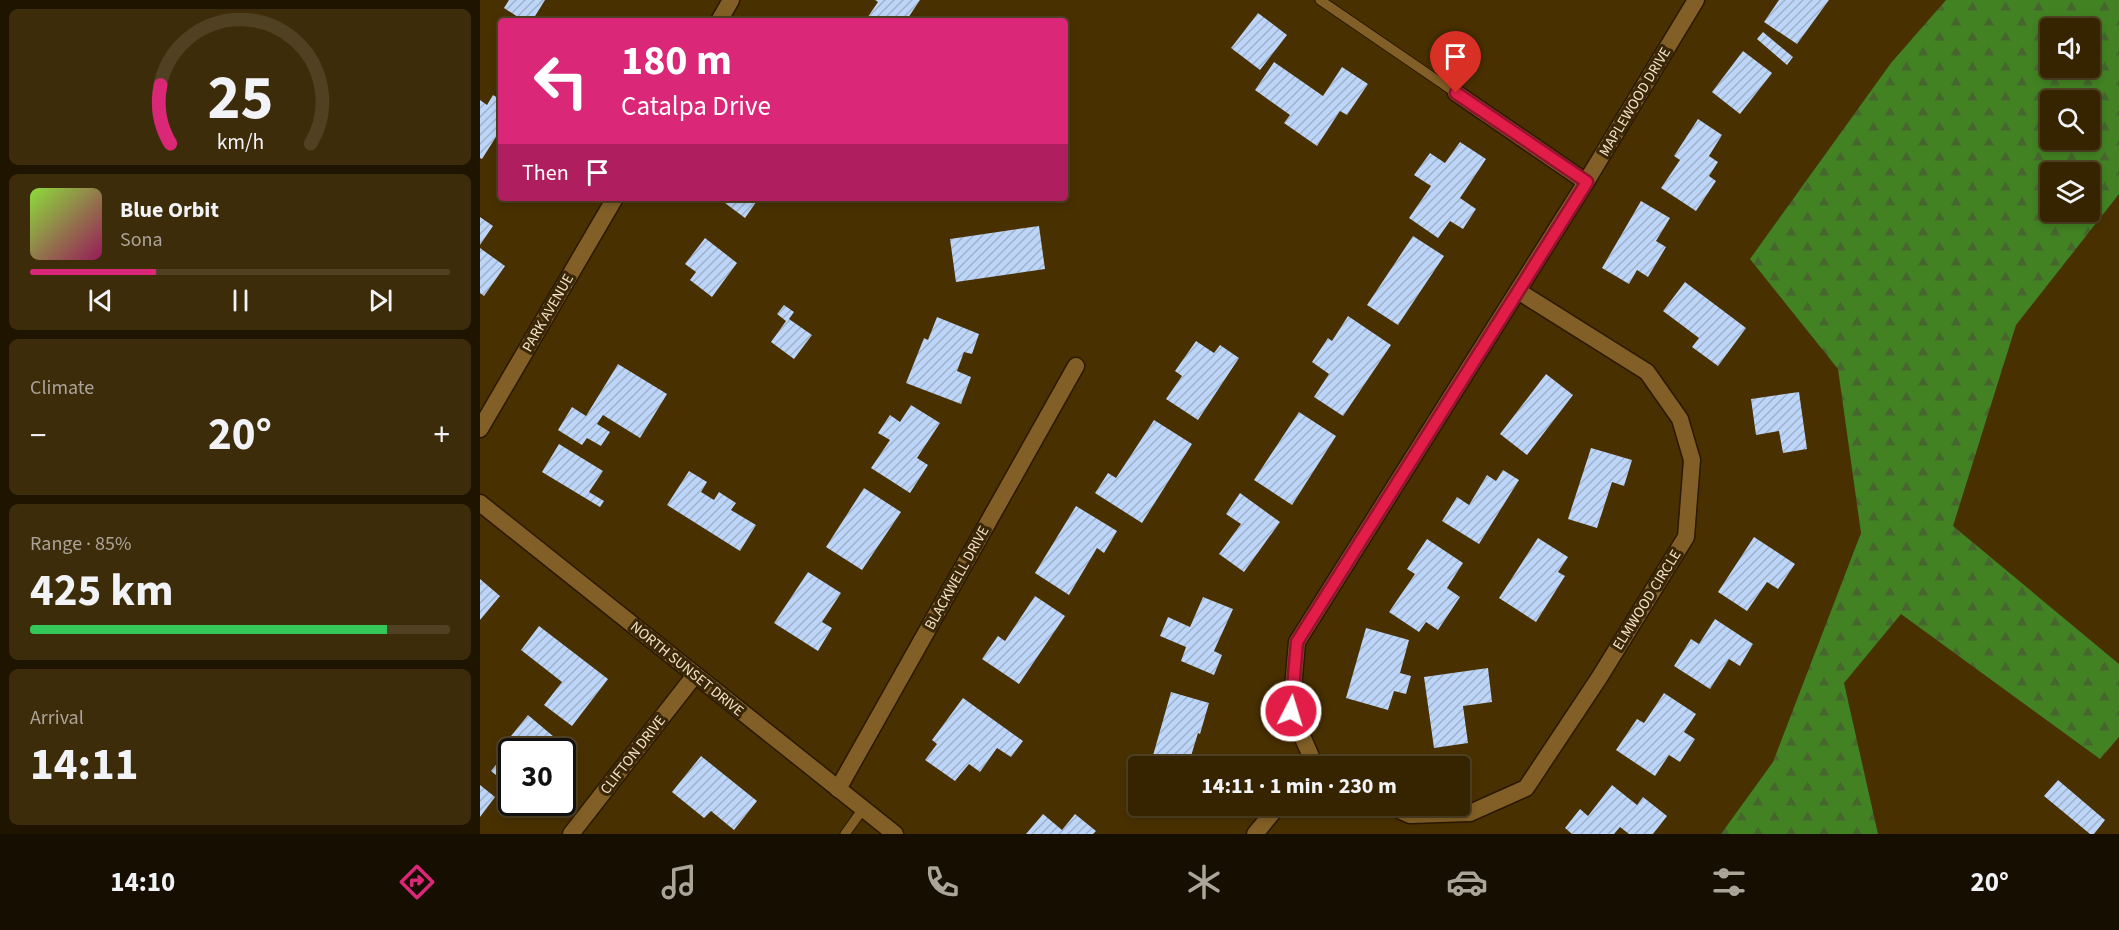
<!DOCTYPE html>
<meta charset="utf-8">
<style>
body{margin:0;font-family:"Source Sans 3",sans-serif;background:#3d2c0a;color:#f1f3f6;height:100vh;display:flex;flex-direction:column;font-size:22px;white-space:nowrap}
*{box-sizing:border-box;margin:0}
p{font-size:20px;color:#aaa499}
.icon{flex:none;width:33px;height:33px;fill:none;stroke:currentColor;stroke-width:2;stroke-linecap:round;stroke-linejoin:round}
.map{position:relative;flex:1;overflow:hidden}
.details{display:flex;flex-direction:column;gap:9px;padding:9px;background:#1e1400;width:480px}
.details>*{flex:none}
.hud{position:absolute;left:18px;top:18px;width:570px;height:183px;border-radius:6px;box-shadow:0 3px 9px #0003,0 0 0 2px #504122;background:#db2777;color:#fff;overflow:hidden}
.fabs{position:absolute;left:1560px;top:18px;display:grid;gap:12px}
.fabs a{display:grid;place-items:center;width:60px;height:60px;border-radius:6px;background:#362400;box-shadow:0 3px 9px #0003,0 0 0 2px #504122;font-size:30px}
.speed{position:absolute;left:18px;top:738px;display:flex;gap:12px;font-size:30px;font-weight:700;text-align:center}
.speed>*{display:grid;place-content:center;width:78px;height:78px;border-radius:50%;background:#362400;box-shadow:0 3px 9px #0003,0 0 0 2px #504122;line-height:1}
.speed .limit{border:3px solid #111;border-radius:9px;background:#fff;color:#111}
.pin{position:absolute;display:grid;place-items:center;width:51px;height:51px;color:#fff;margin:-62px -26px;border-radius:50% 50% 50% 0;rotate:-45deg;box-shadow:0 0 6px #0007}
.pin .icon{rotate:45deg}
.me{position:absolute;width:66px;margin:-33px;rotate:5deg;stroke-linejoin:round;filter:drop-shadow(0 0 4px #0008)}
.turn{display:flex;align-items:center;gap:21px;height:126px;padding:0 24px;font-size:27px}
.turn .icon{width:78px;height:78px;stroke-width:2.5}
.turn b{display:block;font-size:42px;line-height:51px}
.then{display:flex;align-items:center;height:57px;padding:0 24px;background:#0003;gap:12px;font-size:22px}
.big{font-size:45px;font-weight:700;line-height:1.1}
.details .card{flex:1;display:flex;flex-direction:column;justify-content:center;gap:9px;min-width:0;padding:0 21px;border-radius:9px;background:#3d2c0a}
.details .dial{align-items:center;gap:0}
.dial svg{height:156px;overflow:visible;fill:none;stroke:#504122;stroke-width:7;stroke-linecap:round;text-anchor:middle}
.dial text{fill:#f1f3f6;stroke:none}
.song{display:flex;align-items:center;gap:18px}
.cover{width:72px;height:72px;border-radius:9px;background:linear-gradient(135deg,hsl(90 70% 55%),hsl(330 70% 35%))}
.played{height:6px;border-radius:3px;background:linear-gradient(90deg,#db2777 30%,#504122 30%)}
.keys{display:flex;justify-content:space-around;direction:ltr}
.heat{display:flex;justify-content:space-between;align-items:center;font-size:33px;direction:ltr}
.charge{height:9px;border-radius:4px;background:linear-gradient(90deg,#34c759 85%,#504122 0)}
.trip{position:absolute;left:648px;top:756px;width:342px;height:60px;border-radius:6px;background:#362400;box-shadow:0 3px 9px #0003,0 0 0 2px #504122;font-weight:700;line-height:60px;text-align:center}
.menu{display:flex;height:96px;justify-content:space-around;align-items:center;background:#160e00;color:#aaa499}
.menu .icon{width:42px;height:42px}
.menu .on{color:#db2777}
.menu b{font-size:27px;color:#f1f3f6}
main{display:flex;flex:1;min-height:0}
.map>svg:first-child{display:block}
.forest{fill:url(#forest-firs);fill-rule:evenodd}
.building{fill:url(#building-hatch)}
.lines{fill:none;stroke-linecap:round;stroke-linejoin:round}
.service-casing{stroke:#2a1900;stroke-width:11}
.minor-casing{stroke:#2a1900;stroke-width:19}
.tertiary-casing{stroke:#2a1900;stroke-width:19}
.secondary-casing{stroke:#2a1900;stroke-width:19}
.service{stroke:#825f26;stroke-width:9}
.minor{stroke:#825f26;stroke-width:16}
.tertiary{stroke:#825f26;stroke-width:16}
.secondary{stroke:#825f26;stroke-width:16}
.route-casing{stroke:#92132f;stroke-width:15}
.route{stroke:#e11d48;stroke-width:10}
.labels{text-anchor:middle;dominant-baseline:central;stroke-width:6;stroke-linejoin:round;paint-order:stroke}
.street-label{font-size:15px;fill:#f7e3c7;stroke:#392708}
</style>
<main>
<section class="details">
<div class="card dial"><svg viewBox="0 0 100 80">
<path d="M14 69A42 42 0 1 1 86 69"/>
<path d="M14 69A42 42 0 0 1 9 39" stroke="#db2777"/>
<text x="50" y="56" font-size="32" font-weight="700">25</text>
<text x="50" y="72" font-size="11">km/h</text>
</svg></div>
<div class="card">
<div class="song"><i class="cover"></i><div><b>Blue Orbit</b><p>Sona</p></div></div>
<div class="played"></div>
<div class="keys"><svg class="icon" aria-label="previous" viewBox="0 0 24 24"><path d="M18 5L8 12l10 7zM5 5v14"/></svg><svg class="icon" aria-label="pause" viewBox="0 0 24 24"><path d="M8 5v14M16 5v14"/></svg><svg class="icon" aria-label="next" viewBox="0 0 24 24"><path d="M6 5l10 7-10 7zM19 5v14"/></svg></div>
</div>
<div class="card"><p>Climate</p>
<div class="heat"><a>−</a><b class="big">20°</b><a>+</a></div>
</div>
<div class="card"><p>Range · 85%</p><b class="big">425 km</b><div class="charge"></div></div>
<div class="card"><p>Arrival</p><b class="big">14:11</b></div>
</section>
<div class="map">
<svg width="1639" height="834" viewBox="0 0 1639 834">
<defs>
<pattern id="forest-firs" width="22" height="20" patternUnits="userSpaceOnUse" patternTransform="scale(1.5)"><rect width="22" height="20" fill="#428223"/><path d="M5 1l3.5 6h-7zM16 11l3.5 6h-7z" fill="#46662e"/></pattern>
<pattern id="building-hatch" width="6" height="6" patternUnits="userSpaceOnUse" patternTransform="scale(1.5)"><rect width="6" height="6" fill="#bcd5f9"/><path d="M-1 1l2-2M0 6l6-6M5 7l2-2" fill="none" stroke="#a0b1ca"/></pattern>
</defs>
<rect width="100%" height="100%" fill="#483000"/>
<path class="forest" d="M1466,0H1639V194L1536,325L1473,526L1639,664V737L1620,759L1421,614L1364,683L1398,834H1241L1293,762L1381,533L1358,369L1270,259L1411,63ZM1570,28H1610V68H1570ZM1570,100H1610V140H1570ZM1570,172H1610V212H1570Z"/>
<g class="building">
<path d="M29,0H65L52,21H44L24,8Z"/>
<path d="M395,0H440L426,21H385L398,2Z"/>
<path d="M1299,0H1349L1317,44L1284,22Z"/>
<path d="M778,13L807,35L780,70L751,48Z"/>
<path d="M1283,32L1313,57L1307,65L1277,39Z"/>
<path d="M1263,51L1292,73L1260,114L1232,92Z"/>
<path d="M794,62L843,96L862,67L888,84L867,115L860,111L837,146L804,123L810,115L775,90Z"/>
<path d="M13,95L21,100V129L2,159L0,158V100L7,105Z"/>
<path d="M1218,119L1242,135L1229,156L1238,162L1229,176L1236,181L1216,211L1181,188L1200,160L1194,156Z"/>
<path d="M980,142L1006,159L980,198L996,209L983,229L970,221L958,238L929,218L951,186L934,175L950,153L965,163Z"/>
<path d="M243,198H279L265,218L241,200Z"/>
<path d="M1161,201L1190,218L1176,241L1186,247L1168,277L1157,270L1149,284L1122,268Z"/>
<path d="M0,217L13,226L0,245Z"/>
<path d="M559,226L565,269L476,282L470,239Z"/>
<path d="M933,236L964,256L918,325L887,305Z"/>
<path d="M225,238L257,263L232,297L210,280L216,272L205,264Z"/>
<path d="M0,248L25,266L4,296L0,293Z"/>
<path d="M1205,282L1266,328L1238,366L1212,347L1219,338L1183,311Z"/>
<path d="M304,305L314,312L309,319L332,335L314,359L291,342L306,321L297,314Z"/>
<path d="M868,316L911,345L863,416L834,397L849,374L832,362L848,338L852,341Z"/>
<path d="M457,317L499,334L492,354L484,352L477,371L491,377L481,404L426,383L444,338L448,340Z"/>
<path d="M716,341L734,353L740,345L759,358L718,420L686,399L702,376L695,371Z"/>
<path d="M138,364L187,394L160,438L123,415L117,424L130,432L121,446L107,438L102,445L78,430L92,407L106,416Z"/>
<path d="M1066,374L1093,395L1047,455L1020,434Z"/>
<path d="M1319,392L1327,449L1303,453L1299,431L1276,435L1271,399Z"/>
<path d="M431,405L460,423L437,458L448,465L430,493L391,468L410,440L398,433L410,415L420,422Z"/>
<path d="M819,412L856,436L812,505L774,480Z"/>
<path d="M674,420L712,444L662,523L615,493L628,473L636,478Z"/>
<path d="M79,444L123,471L109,492L124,501L120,507L62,472Z"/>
<path d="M1111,448L1152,460L1144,486L1132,482L1117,528L1088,519Z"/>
<path d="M1023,470L1039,480L999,544L962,521L977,497L989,505L1007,475L1016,481Z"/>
<path d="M209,471L227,482L221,492L234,500L239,492L256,503L251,510L276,525L260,551L187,505Z"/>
<path d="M384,488L421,512L382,570L346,547Z"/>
<path d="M760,493L800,522L764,572L739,554L761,524L746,514Z"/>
<path d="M596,506L637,531L624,553L617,548L589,595L555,573Z"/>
<path d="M1274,537L1315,564L1298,589L1287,582L1267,611L1238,592Z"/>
<path d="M1058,538L1088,557L1078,572L1085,576L1056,622L1019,598Z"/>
<path d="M947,539L983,563L967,588L980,597L958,630L946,622L939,632L909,612L935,574L927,569Z"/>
<path d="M328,572L361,593L342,622L352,628L338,651L294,623Z"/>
<path d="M0,579L20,596L0,620Z"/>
<path d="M555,596L585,616L539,684L502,659L518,636L525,641Z"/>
<path d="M723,597L753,609L734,651L742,655L734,675L701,661L706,647L680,636L688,617L710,627Z"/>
<path d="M1235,619L1273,644L1260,666L1249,659L1230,689L1194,666L1211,639L1219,644Z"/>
<path d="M59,626L128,679L92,726L64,705L82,682L41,650Z"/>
<path d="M886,628L929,640L920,673L931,676L926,694L914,691L908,710L866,698Z"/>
<path d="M1008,668L1012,702L983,706L988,743L954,748L944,677Z"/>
<path d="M691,692L729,703L720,734L718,733L708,766H670Z"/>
<path d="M1184,693L1216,714L1204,732L1215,739L1200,762L1189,755L1175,776L1136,750L1157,719L1164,723Z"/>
<path d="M483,698L543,741L531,757L517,748L500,772L489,764L475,781L445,760L457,744L452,740Z"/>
<path d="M48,715L80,742L73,752H32V788L11,771L36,740L31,736Z"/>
<path d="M221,756L277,801L254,830L231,811L224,818L192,792Z"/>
<path d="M1578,780L1625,820L1614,834H1610L1564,796Z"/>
<path d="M0,785L15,797L0,817Z"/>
<path d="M1132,785L1157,805L1163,797L1187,816L1173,834H1149L1140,827L1134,834H1092L1085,828L1100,809L1108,816Z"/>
<path d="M563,814L582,830L595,814L616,831L613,834H546Z"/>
</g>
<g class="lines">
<g class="service-casing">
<g id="service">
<path d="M840,0L976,93"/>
<path d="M365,834L383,809"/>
</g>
</g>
<g class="minor-casing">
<g id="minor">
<path d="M976,93L1106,182"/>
<path d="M828,766L833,761L811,711L817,642L1106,182L1216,0"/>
<path d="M358,789L596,366"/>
<path d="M910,806L930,815L990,813L1046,788L1119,678L1206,537L1212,460L1200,419L1167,372L1038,291"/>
<path d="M91,834L215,675"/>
<path d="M775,834L798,806"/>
</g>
</g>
<g class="tertiary-casing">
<g id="tertiary">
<path d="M239,21L251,0"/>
<path d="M0,429L135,198"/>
</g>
</g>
<g class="secondary-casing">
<path id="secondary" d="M0,503L415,834"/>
</g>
<use href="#service" class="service"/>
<use href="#minor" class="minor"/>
<use href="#tertiary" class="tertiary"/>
<use href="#secondary" class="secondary"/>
</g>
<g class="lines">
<g class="route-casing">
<path id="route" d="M811,711L817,642L1107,182L976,93"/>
</g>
<use href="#route" class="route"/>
</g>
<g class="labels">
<g class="street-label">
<text transform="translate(1155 102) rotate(-59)">MAPLEWOOD DRIVE</text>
<text transform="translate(68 313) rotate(-60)">PARK AVENUE</text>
<text transform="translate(477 578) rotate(-61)">BLACKWELL DRIVE</text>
<text transform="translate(1167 600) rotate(-58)">ELMWOOD CIRCLE</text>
<text transform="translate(207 669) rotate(39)">NORTH SUNSET DRIVE</text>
<text transform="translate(153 755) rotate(-52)">CLIFTON DRIVE</text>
</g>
</g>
</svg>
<div class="fabs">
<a><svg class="icon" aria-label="sound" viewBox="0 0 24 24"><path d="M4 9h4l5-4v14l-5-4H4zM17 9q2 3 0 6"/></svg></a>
<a><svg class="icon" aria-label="search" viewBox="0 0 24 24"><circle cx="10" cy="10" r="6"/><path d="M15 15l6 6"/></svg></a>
<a><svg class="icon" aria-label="layers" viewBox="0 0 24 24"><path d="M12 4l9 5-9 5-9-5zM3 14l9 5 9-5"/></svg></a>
</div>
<div class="speed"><div class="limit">30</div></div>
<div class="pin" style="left:976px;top:93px;background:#d93025"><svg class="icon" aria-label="arrive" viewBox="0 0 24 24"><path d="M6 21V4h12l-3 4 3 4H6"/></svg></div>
<svg class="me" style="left:811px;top:711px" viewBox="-20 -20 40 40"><circle r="17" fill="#e11d48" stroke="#fff" stroke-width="3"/><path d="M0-11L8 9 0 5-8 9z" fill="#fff"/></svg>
<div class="trip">14:11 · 1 min · 230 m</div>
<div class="hud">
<div class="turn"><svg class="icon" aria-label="left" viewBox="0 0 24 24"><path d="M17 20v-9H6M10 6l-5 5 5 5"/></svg><div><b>180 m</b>Catalpa Drive</div></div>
<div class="then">Then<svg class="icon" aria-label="arrive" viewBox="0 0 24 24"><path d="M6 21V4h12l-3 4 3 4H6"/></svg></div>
</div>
</div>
</main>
<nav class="menu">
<b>14:10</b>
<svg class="icon on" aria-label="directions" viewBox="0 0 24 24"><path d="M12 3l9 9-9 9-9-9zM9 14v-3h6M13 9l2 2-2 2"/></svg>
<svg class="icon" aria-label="music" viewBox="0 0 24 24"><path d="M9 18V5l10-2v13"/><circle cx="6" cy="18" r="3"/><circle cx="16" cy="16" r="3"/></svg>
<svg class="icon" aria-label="phone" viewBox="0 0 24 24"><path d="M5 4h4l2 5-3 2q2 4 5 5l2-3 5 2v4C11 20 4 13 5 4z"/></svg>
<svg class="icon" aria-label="climate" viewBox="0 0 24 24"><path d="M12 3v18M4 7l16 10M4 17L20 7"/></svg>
<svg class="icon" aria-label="car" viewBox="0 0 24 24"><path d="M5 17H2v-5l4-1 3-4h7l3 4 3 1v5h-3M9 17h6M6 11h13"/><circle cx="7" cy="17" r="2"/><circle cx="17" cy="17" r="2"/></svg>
<svg class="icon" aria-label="filters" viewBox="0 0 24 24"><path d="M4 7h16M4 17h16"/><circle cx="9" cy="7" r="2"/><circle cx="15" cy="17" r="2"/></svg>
<b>20°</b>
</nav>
